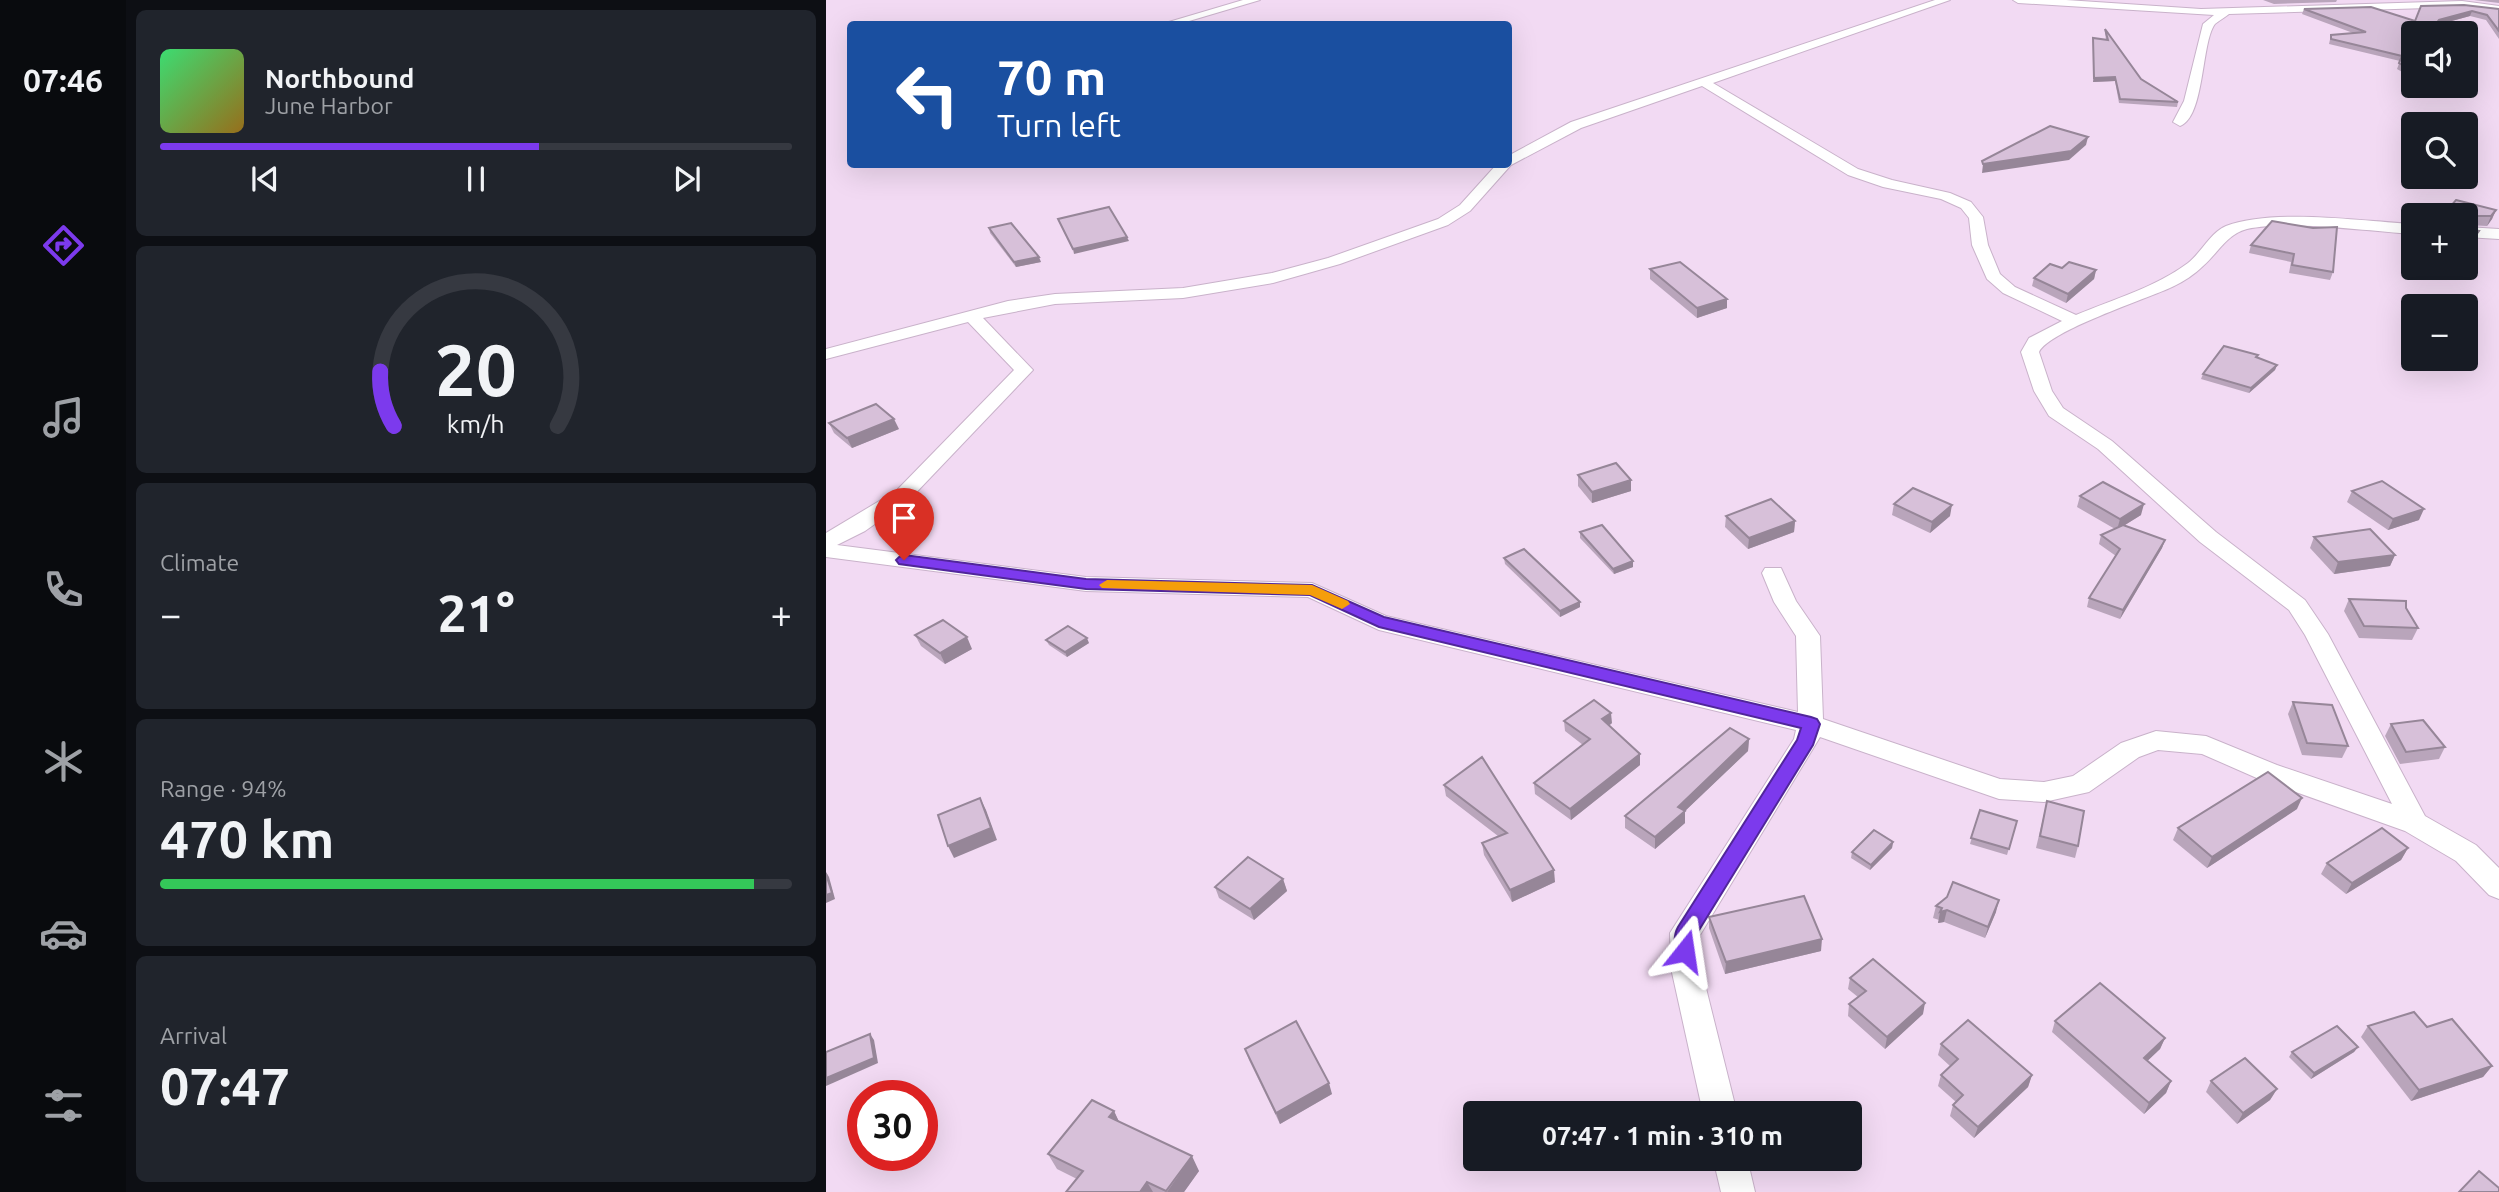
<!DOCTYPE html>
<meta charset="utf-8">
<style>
body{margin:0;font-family:Ubuntu,sans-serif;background:#20242c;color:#f1f3f6;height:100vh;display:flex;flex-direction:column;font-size:26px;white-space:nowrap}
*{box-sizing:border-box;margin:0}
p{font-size:23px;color:#9ea1a6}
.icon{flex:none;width:38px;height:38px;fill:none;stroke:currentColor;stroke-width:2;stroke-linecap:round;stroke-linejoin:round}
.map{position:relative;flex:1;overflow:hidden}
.drawer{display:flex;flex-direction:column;gap:10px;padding:10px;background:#0d0f14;width:700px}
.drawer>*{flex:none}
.guide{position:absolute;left:21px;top:21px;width:665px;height:147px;border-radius:7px;box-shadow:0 7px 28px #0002;background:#1a4fa0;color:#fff;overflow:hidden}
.buttons{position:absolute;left:1575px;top:21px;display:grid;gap:14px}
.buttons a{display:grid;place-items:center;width:77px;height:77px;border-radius:7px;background:#171b24;box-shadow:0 7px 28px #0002;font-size:35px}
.speed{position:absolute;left:21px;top:1080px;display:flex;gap:14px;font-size:35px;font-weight:700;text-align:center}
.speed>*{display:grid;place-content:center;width:91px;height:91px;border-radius:50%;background:#171b24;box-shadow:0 7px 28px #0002;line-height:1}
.speed .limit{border:10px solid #d22;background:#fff;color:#111}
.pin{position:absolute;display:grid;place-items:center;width:60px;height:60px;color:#fff;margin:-72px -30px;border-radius:50% 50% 50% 0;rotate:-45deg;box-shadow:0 0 7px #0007}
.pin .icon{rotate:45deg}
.me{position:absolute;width:77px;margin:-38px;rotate:15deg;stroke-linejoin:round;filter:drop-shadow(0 0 5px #0008)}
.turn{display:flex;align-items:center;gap:24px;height:147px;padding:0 35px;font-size:32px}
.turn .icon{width:91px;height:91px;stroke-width:2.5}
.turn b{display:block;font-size:49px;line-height:60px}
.big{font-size:52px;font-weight:700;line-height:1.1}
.drawer .widget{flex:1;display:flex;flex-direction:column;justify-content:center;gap:10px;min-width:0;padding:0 24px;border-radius:10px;background:#20242c}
.drawer .dial{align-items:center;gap:0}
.dial svg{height:182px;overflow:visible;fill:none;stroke:#363941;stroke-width:7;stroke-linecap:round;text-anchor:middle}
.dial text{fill:#f1f3f6;stroke:none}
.song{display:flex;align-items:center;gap:21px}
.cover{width:84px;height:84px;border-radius:10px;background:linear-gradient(135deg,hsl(140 70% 55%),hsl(40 70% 35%))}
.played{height:7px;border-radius:4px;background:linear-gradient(90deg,#7c3aed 60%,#363941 60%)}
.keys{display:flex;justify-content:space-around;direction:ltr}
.heat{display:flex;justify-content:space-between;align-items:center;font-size:38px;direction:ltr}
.charge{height:10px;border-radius:5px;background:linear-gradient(90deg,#34c759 94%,#363941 0)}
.trip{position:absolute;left:637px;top:1101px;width:399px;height:70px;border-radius:7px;background:#171b24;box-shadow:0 7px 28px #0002;font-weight:700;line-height:70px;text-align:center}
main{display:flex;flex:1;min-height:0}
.menu{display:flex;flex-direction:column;width:126px;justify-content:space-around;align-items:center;background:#090b0e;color:#9ea1a6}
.menu .icon{width:49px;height:49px}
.menu .current{color:#7c3aed}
.menu b{font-size:32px;color:#f1f3f6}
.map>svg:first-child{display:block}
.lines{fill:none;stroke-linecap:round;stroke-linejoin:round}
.minor-casing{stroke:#c9b2ca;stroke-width:2}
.minor{fill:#fff;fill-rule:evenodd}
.wall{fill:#b9a5bb}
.shaded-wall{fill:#968698}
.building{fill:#d7c0d9;stroke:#968698;stroke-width:2}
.route{fill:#7c3aed;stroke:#51269a;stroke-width:2}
.slow{fill:#f59e0b}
</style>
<main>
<nav class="menu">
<b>07:46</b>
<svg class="icon current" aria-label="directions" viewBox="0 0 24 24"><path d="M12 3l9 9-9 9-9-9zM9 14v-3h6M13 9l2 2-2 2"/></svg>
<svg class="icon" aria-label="music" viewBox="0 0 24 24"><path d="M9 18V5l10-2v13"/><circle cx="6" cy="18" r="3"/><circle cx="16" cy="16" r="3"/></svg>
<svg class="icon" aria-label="phone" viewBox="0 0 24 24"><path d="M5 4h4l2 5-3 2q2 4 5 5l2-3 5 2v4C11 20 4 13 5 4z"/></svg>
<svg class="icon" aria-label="climate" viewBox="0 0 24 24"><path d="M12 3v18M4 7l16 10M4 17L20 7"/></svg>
<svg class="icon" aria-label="car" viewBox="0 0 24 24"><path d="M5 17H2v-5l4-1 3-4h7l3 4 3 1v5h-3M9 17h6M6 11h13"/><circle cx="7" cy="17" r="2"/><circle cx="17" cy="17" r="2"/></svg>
<svg class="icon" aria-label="filters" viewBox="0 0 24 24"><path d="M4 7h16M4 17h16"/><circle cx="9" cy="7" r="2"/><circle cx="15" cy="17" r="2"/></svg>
</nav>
<section class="drawer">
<div class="widget">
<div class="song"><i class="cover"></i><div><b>Northbound</b><p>June Harbor</p></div></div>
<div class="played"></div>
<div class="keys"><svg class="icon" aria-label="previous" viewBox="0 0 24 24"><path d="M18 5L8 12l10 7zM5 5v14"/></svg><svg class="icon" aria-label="pause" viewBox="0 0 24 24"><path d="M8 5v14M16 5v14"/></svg><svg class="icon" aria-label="next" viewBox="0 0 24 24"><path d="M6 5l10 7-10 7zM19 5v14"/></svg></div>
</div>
<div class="widget dial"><svg viewBox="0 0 100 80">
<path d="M14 69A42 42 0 1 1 86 69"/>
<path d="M14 69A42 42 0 0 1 8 45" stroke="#7c3aed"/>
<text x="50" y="56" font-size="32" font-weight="700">20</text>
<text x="50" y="72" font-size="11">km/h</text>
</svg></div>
<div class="widget"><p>Climate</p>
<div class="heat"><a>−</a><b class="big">21°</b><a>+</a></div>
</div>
<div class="widget"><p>Range · 94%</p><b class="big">470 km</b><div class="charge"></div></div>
<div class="widget"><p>Arrival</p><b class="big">07:47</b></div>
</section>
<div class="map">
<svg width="1673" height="1192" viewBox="0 0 1673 1192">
<rect width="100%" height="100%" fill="#f2daf3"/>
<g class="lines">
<g class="minor-casing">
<g id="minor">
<path d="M417,0H434L353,24H336Z"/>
<path d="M1109,0H1124L887,83L1032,169L1066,180L1124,193L1145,202L1157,217L1162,245L1174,274L1189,287L1250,315C1288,299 1330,287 1362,263C1375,253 1385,232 1400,226C1447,208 1536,221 1587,224V234C1542,231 1463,220 1421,229C1401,234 1392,253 1377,266C1369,274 1357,282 1346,287C1320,299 1223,331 1213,352L1226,391L1237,408L1286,441L1390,532L1479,600L1502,634L1599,816L1650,845L1673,868V899L1663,895L1630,861L1579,831L1433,779L1376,754L1332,750L1313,757L1263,792L1218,802L1173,799L994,737L874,935L875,968L911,1113H877L845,968L844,933L968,739L970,730L553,630L482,597L260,591L0,557V533L70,491L188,370L142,322L0,359V349L182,301L229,294L357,288L446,273L502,258L612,219L634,205L671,164H682V156L745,122ZM876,86L1022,175L1057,187L1115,199L1135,208L1143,218L1146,245L1161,279L1177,293L1236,321L1203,338L1195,352L1208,391L1223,416L1272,449L1374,542L1463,610L1479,635L1566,804L1451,765L1380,736L1330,731L1295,743L1247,776L1218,782L1174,779L997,719L994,636L970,601L955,568H939L936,573L948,602L970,636L972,712L560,616L486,583L260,577L11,545L39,531L84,499L207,370L157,318L229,304L357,298L447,283L514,264L622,225L644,211L685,165L755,128Z"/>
<path d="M1187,0H1240L1375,9L1636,1L1673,6V12L1636,7L1403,14C1399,17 1393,21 1389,24C1375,42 1379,117 1354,126L1347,122L1358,101L1377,24L1388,15L1192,3Z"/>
<path d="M1640,227L1673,229V239L1640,237Z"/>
<path d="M887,1158H921L929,1192H895Z"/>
</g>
</g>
<use href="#minor" class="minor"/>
</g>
<g class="wall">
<path d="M1437,0H1511L1510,2L1448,4Z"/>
<path d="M1648,0H1673V3Z"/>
<path d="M1595,6L1673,9V39L1660,20L1644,16L1611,25L1587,33V59L1578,73L1571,69L1574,61L1503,44L1505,35L1527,33L1476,14L1478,9L1589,21Z"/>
<path d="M1279,29L1315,79L1352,102L1351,107L1293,103L1289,81L1267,82V38L1280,40L1279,33Z"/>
<path d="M1670,210L1666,219L1661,226L1642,225V229L1653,231L1649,240L1640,252V215Z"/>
<path d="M1446,221L1507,272L1504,280L1463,273L1465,262L1423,253L1425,245Z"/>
<path d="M163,228L215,262L190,267L164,233Z"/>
<path d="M1236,268L1270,270L1268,279L1240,303L1206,286L1208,278Z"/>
<path d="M824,269L901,308L871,318L824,279Z"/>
<path d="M1431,358L1451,365L1449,370L1423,393L1375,379L1377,374Z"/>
<path d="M3,423L73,429L26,448L8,433Z"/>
<path d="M752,475L805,491L766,503L752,486Z"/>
<path d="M1526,491L1593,520L1562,530L1521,502Z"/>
<path d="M1254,496L1315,515L1297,526L1339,540L1336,548L1294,619L1261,607L1263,598L1290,556L1273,544L1275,535L1289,529L1251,507Z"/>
<path d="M1068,504L1124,516L1104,533L1066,515Z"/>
<path d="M900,516L969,521L968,532L922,549L899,527Z"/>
<path d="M754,532L807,567L788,574L754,538Z"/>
<path d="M1488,537L1569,555L1564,566L1508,574L1484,548Z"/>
<path d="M678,558L754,602V607L734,617L679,564Z"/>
<path d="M1523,599L1592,628L1586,640L1533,638L1518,611Z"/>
<path d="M89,635L146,649L119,664L95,646Z"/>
<path d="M220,640L263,643L241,657L223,645Z"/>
<path d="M1467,702L1522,746L1516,758L1476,755L1462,714Z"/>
<path d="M738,721L786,723L783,726L814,765L745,820L709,794L708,783L757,745L739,731Z"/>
<path d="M1565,724L1619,747L1613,759L1574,764L1559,736Z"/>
<path d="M923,739L922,751L859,811V823L829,849L799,828V816Z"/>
<path d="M656,757L729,882L686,902L658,855L656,843L672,836L620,796L618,785Z"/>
<path d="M1221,801L1252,846L1249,858L1210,848Z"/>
<path d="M1471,809L1381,868L1347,840L1352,828Z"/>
<path d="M1154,810L1191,821L1181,855L1144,844Z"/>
<path d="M1067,842L1066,848L1044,870L1025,858L1026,852Z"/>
<path d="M1582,848L1575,860L1520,894L1495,874L1501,863Z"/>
<path d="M457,879L461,891L428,920L393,898L389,887Z"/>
<path d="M1121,897L1170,912L1159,938L1118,922L1112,923L1113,920L1107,918L1110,906Z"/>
<path d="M883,917L995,951L899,974L883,928Z"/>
<path d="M1024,978L1097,1014L1059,1049L1022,1016L1023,1004L1032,997L1022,989Z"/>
<path d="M1229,1021L1339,1038L1334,1049L1321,1061L1345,1081L1340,1093L1318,1114L1226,1032Z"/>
<path d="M1542,1026L1601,1027L1666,1066L1657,1077L1585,1101L1535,1037Z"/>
<path d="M1115,1044L1206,1075L1202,1087L1148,1138L1124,1116L1127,1105L1130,1102L1112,1086L1115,1075L1124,1066L1112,1055Z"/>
<path d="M1532,1047L1528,1052L1485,1079L1463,1057L1466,1052Z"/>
<path d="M419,1049L506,1094L454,1124L423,1060Z"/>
<path d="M1385,1081L1451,1089L1444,1100L1411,1124L1380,1092Z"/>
<path d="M288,1111L293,1122L373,1171L358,1192H240L251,1179L231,1169L222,1154Z"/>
</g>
<g class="shaded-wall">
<path d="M1646,11L1644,16L1611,25L1605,33H1603L1613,20Z"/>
<path d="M1289,77V81L1267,82L1268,78Z"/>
<path d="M1262,137L1260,145L1243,160L1156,173L1157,164Z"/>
<path d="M1670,210L1666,219L1661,226L1665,216Z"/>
<path d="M1653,231L1649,240L1640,252V248Z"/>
<path d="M301,237L303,241L248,254L247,249Z"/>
<path d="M213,257L215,262L190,267L188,262Z"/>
<path d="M1270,270L1268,279L1240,303L1242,294Z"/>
<path d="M901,299V308L871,318V308Z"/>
<path d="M1451,365L1449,370L1423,393L1425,388Z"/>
<path d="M68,419L73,429L26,448L21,438Z"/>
<path d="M805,480V491L766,503V492Z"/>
<path d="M1318,504L1315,515L1291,530L1294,519Z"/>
<path d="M1126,505L1124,516L1104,533L1106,522Z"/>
<path d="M1598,509L1593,520L1562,530L1567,519Z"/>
<path d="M969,521L968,532L922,549L923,538Z"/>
<path d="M1339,540L1336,548L1294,619L1297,610Z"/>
<path d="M1569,555L1564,566L1508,574L1512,562Z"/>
<path d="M807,561V567L788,574L787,569Z"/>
<path d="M754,602V607L734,617V611Z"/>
<path d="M141,637L146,649L119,664L114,653Z"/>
<path d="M261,638L263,643L241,657L239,652Z"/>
<path d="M785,713L786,723L776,730V719Z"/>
<path d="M923,739L922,751L859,811V823L829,849V837L852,807Z"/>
<path d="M814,754V765L745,820L744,809Z"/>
<path d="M154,798L160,810L171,840L128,858L122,846Z"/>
<path d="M1476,798L1471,809L1381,868L1386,857Z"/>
<path d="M1067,842L1066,848L1044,870L1045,865Z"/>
<path d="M1582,848L1575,860L1520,894L1526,883Z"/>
<path d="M728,870L729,882L686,902L684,890Z"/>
<path d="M0,872L3,877L9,899L0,903Z"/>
<path d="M457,879L461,891L428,920L424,909Z"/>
<path d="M1173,900L1170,912L1159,938L1162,927Z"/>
<path d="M1121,910L1118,922L1112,923L1114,912Z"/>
<path d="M996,939L995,951L899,974L900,962Z"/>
<path d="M1099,1003L1097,1014L1059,1049L1061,1037Z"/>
<path d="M44,1034L48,1040L52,1063L0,1086V1078Z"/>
<path d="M1339,1038L1334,1049L1313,1069L1318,1058Z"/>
<path d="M1532,1047L1528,1052L1485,1079L1488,1073Z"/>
<path d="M1666,1066L1657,1077L1585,1101L1593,1090Z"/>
<path d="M1206,1075L1202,1087L1148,1138L1152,1127Z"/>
<path d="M1345,1081L1340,1093L1318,1114L1323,1103Z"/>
<path d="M503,1083L506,1094L454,1124L450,1113Z"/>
<path d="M1451,1089L1444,1100L1411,1124L1417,1113Z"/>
<path d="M288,1111L295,1126L283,1117Z"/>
<path d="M366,1156L373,1171L358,1192H341Z"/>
<path d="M321,1182L327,1192H314Z"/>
</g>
<g class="building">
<path d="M1638,5L1673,9V31L1661,15L1646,11L1613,20L1603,33H1587V57L1580,67L1573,63L1576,56L1505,39V35L1540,32L1478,9L1545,7L1589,21L1595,6Z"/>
<path d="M1279,29L1315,79L1352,102L1294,99L1289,77L1268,78L1267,38L1282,40Z"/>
<path d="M1224,126L1262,137L1245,151L1157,164L1156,161Z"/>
<path d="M1630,200L1670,210L1665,216H1642V229L1653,231L1640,248V215H1617Z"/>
<path d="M283,207L301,237L247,249L232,219Z"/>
<path d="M1446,221L1487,228L1511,227L1507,272L1466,265L1468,254L1425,245Z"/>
<path d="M185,223L213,257L188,262L163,228Z"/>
<path d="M854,262L901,299L871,308L824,269Z"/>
<path d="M1243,262L1270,270L1242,294L1208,278L1224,264L1236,268Z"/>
<path d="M1398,346L1432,355L1430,357L1451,365L1425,388L1377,374Z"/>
<path d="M50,404L68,419L21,438L3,423Z"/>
<path d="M790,463L805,480L766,492L752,475Z"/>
<path d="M1556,481L1598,509L1567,519L1526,491Z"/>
<path d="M1277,482L1318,504L1294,519L1254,496Z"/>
<path d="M1087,488L1126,505L1106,522L1068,504Z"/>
<path d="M945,499L969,521L923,538L900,516Z"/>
<path d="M776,525L807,561L787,569L754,532Z"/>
<path d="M1297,525L1339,540L1297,610L1263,598L1294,549L1275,535Z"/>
<path d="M1544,529L1569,555L1512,562L1488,537Z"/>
<path d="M698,549L754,602L734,611L678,558Z"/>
<path d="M1523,599L1580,601V608L1592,628L1538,626Z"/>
<path d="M117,620L141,637L114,653L89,635Z"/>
<path d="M242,626L261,638L239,652L220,640Z"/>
<path d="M768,700L785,713L776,719L814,754L744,809L708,783L764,739L738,721Z"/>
<path d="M1467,702L1506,705L1522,746L1481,743Z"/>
<path d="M1597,720L1619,747L1580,752L1565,724Z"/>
<path d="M904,728L923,739L852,807L859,811L829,837L799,816Z"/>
<path d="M656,757L728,870L684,890L656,843L681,833L618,785Z"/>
<path d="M1442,772L1476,798L1386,857L1352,828Z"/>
<path d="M154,798L165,828L122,846L112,815Z"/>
<path d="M1221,801L1258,811L1252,846L1214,836Z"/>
<path d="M1154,810L1191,821L1183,849L1145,838Z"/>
<path d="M1556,828L1582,848L1526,883L1501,863Z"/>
<path d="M1048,830L1067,842L1045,865L1026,852Z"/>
<path d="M422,857L457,879L424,909L389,887Z"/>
<path d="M0,874L6,893L0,895Z"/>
<path d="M1127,882L1173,900L1162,927L1121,910L1114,912L1116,908L1110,906L1121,897Z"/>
<path d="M978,896L996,939L900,962L883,917Z"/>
<path d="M1047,959L1099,1003L1061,1037L1023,1004L1040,991L1024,978Z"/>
<path d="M1274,983L1339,1038L1318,1058L1345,1081L1323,1103L1229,1021Z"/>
<path d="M1588,1012L1601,1027L1626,1019L1666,1066L1593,1090L1542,1026Z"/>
<path d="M1142,1020L1206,1075L1152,1127L1127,1105L1137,1095L1115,1075L1132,1059L1115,1044Z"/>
<path d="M470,1021L503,1083L450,1113L419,1049Z"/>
<path d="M1511,1026L1532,1047L1488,1073L1466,1052Z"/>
<path d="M44,1034L48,1058L0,1078V1052Z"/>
<path d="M1419,1058L1451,1089L1417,1113L1385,1081Z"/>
<path d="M266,1100L288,1111L283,1117L366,1156L340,1191L321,1182L314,1192H240L257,1171L222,1154Z"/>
<path d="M1653,1171L1673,1188V1192H1633Z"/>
</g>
<path class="route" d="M78,555L260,579L486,585L558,617L985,717L991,719L994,724L987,745L870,935V951L867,957L859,960L852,957C848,948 847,936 852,927L971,740L975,728L553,627L484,595L260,589L73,564L70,560L73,557Z"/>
<path class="slow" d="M281,580L486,585L522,601L524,604L516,609L484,595L276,588L273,585Z"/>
</svg>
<div class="buttons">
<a><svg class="icon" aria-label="sound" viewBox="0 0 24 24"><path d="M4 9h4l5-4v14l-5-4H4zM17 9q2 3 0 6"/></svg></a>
<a><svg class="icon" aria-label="search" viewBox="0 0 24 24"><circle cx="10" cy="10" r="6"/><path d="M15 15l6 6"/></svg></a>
<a>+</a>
<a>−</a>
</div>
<div class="speed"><div class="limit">30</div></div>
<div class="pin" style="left:78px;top:560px;background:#d93025"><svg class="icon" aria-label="arrive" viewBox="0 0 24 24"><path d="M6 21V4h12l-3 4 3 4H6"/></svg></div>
<svg class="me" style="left:859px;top:951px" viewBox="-20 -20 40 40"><path d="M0-17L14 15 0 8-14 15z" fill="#7c3aed" stroke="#fff" stroke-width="4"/></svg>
<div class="trip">07:47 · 1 min · 310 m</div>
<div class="guide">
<div class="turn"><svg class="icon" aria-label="left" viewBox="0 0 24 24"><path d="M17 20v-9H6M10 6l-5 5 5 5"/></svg><div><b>70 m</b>Turn left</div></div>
</div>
</div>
</main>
